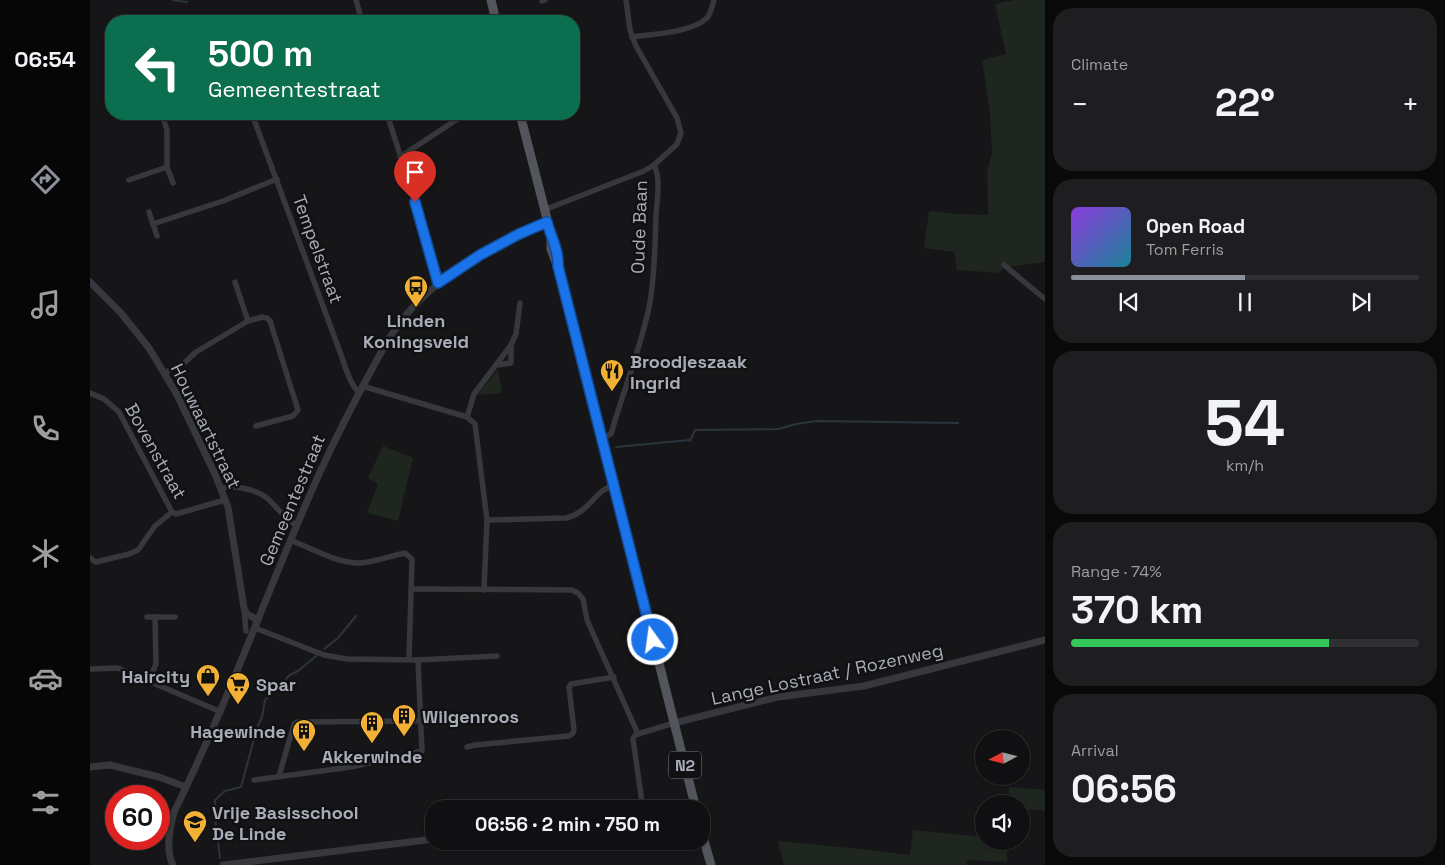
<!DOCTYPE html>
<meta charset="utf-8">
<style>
body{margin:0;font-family:"Space Grotesk",sans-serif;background:#1e1e20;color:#f1f3f6;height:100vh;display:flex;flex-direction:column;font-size:19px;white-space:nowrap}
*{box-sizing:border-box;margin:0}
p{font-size:16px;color:#9c9d9f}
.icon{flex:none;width:28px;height:28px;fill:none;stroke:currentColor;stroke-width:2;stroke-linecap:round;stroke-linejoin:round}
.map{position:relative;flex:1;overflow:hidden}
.details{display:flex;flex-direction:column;gap:8px;padding:8px;background:#09090a;width:400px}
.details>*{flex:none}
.guide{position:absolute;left:15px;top:15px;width:475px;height:105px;border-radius:20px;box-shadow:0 1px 4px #0004,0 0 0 1px #303032;background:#0b6e4f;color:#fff;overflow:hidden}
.needle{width:32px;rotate:263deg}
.fabs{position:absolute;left:885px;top:730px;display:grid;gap:10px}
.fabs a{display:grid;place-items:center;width:55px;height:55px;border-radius:50%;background:#101012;box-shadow:0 1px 4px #0004,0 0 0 1px #303032;font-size:25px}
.speed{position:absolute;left:15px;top:785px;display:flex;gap:10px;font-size:25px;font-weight:700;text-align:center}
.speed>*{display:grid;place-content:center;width:65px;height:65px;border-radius:50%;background:#101012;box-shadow:0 1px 4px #0004,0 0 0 1px #303032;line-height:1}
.speed .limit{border:8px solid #d22;background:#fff;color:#111}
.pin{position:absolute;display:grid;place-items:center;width:42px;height:42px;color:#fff;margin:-51px -21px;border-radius:50% 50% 50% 0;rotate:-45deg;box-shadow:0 0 5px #0007}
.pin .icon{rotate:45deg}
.me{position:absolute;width:55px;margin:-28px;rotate:346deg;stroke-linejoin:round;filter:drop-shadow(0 0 4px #0008)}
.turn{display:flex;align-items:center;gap:18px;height:105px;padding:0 20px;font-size:22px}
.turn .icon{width:65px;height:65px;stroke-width:2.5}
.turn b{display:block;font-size:35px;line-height:42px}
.big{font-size:38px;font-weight:700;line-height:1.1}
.details .tile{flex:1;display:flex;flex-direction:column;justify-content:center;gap:8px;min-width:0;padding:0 18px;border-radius:20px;background:#1e1e20}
.details .dial{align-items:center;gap:0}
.dial b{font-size:65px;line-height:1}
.song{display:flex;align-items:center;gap:15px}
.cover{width:60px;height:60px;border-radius:8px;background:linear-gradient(135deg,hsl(270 70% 55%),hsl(190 70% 35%))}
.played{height:5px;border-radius:2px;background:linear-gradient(90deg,#8c9099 50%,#303032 50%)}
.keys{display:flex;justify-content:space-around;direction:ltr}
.heat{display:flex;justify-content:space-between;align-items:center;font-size:28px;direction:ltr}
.charge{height:8px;border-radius:4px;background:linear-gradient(90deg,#34c759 74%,#303032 0)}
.trip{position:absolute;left:335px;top:800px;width:285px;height:50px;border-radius:20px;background:#101012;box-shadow:0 1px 4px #0004,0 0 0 1px #303032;font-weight:700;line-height:50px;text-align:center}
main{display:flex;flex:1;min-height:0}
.tab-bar{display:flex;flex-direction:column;width:90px;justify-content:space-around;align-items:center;background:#060607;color:#9c9d9f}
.tab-bar .icon{width:35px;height:35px}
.tab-bar .current{color:#8c9099}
.tab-bar b{font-size:22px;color:#f1f3f6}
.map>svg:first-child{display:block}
.green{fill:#1e261f}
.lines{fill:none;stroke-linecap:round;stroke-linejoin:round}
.stream{stroke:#2c353c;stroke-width:2}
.minor{stroke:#37383d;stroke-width:5.5}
.tertiary{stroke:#37383d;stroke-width:7}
.primary{stroke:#53555c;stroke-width:9}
.route-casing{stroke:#114b97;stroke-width:12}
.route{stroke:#1a73e8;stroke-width:9}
.labels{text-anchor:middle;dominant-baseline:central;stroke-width:5;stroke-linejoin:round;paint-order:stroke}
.shield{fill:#111113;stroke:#7b7e86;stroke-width:1}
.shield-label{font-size:16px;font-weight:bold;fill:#a8adb8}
.street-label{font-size:18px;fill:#a8adb8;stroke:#111113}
.poi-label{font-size:18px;font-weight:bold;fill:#a8adb8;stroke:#111113;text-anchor:start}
</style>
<main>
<nav class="tab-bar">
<b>06:54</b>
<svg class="icon current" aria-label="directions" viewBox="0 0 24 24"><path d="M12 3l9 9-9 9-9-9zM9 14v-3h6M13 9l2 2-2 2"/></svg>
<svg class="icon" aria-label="music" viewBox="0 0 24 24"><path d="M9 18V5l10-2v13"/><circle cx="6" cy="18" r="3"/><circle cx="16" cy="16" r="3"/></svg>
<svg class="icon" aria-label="phone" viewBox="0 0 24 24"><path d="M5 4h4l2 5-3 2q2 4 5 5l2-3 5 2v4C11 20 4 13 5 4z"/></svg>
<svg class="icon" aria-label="climate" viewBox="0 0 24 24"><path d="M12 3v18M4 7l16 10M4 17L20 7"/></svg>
<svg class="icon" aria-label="car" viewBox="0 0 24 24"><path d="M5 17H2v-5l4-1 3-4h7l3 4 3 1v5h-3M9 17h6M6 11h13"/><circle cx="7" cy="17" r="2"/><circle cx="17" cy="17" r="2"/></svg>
<svg class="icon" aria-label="filters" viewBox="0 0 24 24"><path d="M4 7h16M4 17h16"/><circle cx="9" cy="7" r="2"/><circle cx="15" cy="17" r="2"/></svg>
</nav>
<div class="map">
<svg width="955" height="865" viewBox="0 0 955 865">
<rect width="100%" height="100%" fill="#161618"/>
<g class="green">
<path d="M924,0H955V262L915,267L908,273L867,270L864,252L834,248L839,211L869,214L898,215L897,171L902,153L900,113L892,60L916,54L905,4Z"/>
<path d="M408,370L412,393L387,395Z"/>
<path d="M293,446L323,458L308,521L277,513L288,484L278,478Z"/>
<path d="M919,787L955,790V811L931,808V804H918Z"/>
<path d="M823,830L894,837V841H917V862L876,860L877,865H694L688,841L771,849L820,855Z"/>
</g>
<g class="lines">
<g class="stream">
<path d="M83,0L97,2"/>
<path d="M600,441L605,430L688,429L706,424L727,421L868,423"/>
<path d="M526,447L600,440"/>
<path d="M234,649L248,638L266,616"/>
<path d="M130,858L125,817V800L135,791L151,787L167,728L172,717L175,700L200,675L208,671L226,656"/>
</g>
<g class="minor">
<path d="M266,0L272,21"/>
<path d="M452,1L455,0"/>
<path d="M542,37C562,34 601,33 617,18C621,13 622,6 624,0"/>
<path d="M162,114L250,352C254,363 260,386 269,392"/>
<path d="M297,114L337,239L348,283"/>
<path d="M310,157L375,114"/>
<path d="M77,167L83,183"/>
<path d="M39,180L77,167V130L72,114"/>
<path d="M454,210L554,171L564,165L587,144L591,133L587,118L546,46L540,30L536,0"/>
<path d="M59,212L67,236"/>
<path d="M63,224L133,201L187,179"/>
<path d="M914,265L955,299"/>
<path d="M145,282L158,321"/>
<path d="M407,365L421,363V345"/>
<path d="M74,373L94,363L106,352L158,321L172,317L177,318L180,321L208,410L203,416L166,426"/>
<path d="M272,386L377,417L385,424L397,520L394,590"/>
<path d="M0,393L14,399L29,412L82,512"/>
<path d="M377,417L384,394L421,345L426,334L430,303"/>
<path d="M512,438L521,434C533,391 552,346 560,302C565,273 565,244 566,215C567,200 571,178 564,165"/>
<path d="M131,488C145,485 165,489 177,498C187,507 194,518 206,525"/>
<path d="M82,512L86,514L135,500"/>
<path d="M397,520L476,518C499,513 504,491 524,485"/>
<path d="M200,540C221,548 246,563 269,563C285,562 300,556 315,553L322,559L319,659"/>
<path d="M0,558L6,562L39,554L48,550L65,526L82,512"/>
<path d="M323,589L482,590L488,593L493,599L497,620L548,734L545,735L543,739L553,809"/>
<path d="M154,608L156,631"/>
<path d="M57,617H85"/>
<path d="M165,628L234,655L257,659L328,660L407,656"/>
<path d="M0,669L28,668L131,712"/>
<path d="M59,681L66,664L65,617"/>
<path d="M548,734L584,723"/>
<path d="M377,747L385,745L479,736L483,733L484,730L479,687L481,684L524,677"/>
<path d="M189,776L204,724L208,722L331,721"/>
<path d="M164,780L261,767L332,751L328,660"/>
</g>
<g class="tertiary">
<path d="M0,282L31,313L59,348L86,393L124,472L138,507L154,608L157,614L168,620"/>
<path d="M584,723L688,697L774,686L955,640"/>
<path d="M0,767L20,765L69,777L96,787"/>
<path d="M596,809L605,807"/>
<path d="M83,865C75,851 80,824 85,810C140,699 180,582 231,470C247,435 264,402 282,369C291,352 300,335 312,320C339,285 377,262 416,241C429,234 443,226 457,222"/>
<path d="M133,865L344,839"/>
</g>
<g class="primary">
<path d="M401,0L406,21"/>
<path d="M430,114L463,242"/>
<path d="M461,239V249L470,273L606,809"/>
<path d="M611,830L621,865"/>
</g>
</g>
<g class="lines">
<g class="route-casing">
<path id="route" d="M325,202L348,283L390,255L429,234L457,222C461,237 469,251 468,266L563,640"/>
</g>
<use href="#route" class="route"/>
</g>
<defs>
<g id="bus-pin" transform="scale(1.25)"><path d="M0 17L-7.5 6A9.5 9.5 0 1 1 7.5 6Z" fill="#f2b134" stroke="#111113"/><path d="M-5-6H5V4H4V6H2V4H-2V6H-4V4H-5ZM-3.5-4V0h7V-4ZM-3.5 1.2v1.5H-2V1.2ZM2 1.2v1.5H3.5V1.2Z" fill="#111"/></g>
<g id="restaurant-pin" transform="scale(1.25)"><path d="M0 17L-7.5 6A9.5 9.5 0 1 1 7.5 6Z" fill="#f2b134" stroke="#111113"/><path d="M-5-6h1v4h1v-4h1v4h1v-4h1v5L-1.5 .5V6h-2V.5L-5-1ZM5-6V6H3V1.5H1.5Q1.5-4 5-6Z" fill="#111"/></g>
<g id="shop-pin" transform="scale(1.25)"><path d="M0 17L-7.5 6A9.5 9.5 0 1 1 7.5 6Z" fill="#f2b134" stroke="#111113"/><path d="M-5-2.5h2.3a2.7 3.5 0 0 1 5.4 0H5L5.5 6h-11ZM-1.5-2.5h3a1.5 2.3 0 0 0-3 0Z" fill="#111"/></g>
<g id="supermarket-pin" transform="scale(1.25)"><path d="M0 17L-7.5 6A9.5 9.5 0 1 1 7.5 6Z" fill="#f2b134" stroke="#111113"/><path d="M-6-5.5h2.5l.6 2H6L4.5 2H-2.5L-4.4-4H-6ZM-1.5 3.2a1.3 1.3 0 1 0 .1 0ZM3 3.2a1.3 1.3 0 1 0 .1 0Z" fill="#111"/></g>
<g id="building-pin" transform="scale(1.25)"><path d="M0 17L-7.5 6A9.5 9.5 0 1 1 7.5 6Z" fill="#f2b134" stroke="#111113"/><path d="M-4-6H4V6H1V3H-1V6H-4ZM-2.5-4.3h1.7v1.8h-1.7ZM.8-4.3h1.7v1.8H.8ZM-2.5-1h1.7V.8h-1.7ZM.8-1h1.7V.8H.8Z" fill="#111"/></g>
<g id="school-pin" transform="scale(1.25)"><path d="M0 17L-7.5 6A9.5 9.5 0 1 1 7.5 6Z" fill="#f2b134" stroke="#111113"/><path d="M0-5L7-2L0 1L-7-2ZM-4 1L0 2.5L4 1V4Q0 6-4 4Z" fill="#111"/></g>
</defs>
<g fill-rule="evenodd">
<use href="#bus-pin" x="326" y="287"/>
<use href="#restaurant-pin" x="522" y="371"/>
<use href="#shop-pin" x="118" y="676"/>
<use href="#supermarket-pin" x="148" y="684"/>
<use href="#building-pin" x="314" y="716"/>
<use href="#building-pin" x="282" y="723"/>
<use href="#building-pin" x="214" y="731"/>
<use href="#school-pin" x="105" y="822"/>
</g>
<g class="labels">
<rect class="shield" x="579" y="751.5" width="32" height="27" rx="4"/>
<g class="shield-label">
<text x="595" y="765">N2</text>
</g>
<g class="street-label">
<text transform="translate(549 227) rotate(-88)">Oude Baan</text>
<text transform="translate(228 249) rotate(70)">Tempelstraat</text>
<text transform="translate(116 426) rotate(64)">Houwaartstraat</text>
<text transform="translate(66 451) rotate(61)">Bovenstraat</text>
<text transform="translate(202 500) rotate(-67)">Gemeentestraat</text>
<text transform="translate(737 674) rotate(-12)">Lange Lostraat / Rozenweg</text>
</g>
<g class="poi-label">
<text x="326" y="320" text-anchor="middle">Linden<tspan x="326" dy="21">Koningsveld</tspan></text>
<text x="540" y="361">Broodjeszaak<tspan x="540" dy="21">Ingrid</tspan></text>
<text x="100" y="676" text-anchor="end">Haircity</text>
<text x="166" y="684">Spar</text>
<text x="332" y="716">Wilgenroos</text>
<text x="196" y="731" text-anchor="end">Hagewinde</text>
<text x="282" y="756" text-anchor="middle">Akkerwinde</text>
<text x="122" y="812">Vrije Basisschool<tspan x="122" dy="21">De Linde</tspan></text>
</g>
</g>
</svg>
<div class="fabs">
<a><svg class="needle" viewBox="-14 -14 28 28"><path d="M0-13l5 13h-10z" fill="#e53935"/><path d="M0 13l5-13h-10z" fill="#9c9d9f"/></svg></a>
<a><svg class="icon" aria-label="sound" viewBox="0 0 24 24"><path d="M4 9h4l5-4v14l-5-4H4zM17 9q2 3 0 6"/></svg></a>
</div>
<div class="speed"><div class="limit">60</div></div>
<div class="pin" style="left:325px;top:202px;background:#d93025"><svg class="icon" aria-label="arrive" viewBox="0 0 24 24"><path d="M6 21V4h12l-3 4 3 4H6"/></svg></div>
<svg class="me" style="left:563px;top:640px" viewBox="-20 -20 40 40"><circle r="17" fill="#1a73e8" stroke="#fff" stroke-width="3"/><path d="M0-11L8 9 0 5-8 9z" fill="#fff"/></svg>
<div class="trip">06:56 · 2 min · 750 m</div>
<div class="guide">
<div class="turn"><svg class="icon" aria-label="left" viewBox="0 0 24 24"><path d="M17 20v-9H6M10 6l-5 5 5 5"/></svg><div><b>500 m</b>Gemeentestraat</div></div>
</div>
</div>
<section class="details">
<div class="tile"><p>Climate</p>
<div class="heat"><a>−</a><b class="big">22°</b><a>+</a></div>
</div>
<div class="tile">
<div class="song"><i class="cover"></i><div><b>Open Road</b><p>Tom Ferris</p></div></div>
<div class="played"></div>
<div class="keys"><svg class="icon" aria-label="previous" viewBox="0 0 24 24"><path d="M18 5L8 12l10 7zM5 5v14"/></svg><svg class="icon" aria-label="pause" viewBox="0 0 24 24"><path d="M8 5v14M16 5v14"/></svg><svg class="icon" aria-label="next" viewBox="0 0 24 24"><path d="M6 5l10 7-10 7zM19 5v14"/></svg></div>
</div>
<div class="tile dial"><b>54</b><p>km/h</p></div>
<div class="tile"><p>Range · 74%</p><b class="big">370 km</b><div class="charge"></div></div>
<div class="tile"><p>Arrival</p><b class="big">06:56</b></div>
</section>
</main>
